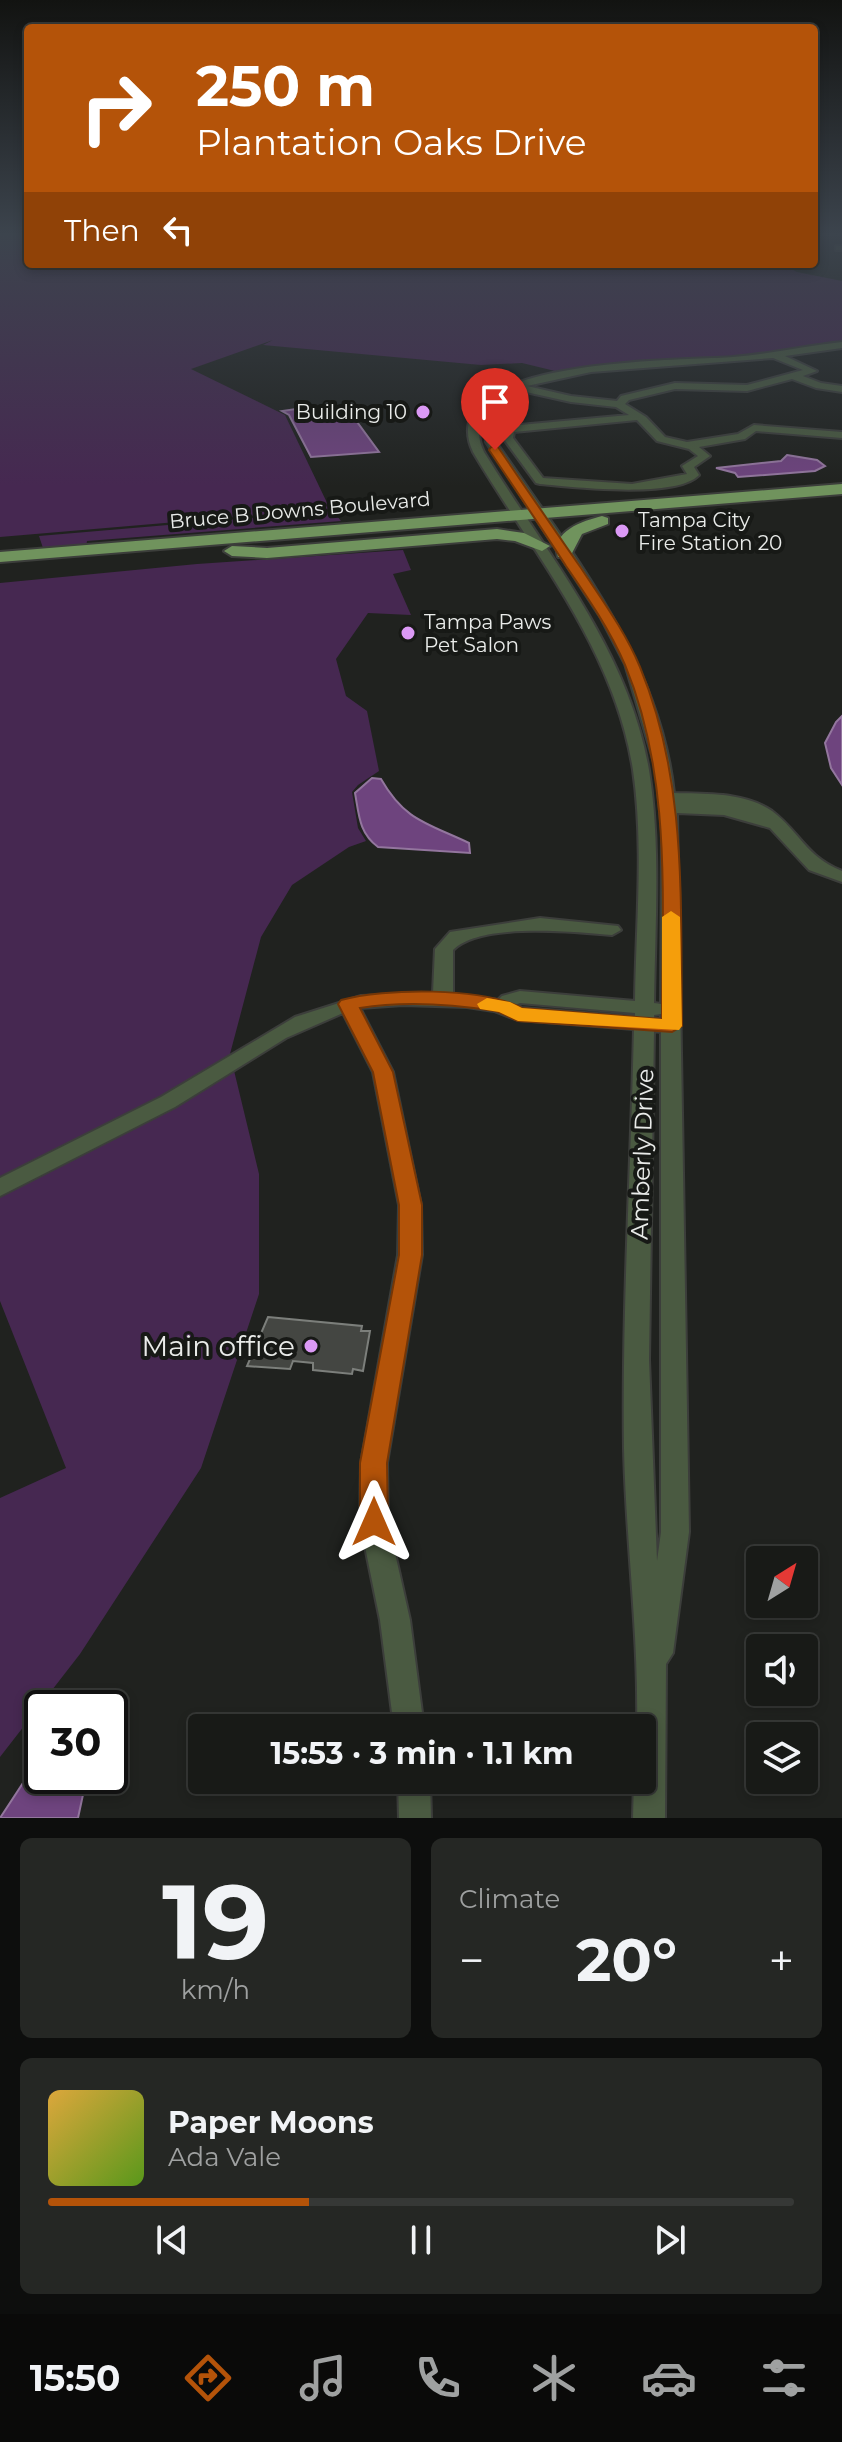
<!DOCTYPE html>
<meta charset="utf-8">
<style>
body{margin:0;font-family:Montserrat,sans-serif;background:#252724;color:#f1f3f6;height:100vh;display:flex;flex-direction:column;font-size:30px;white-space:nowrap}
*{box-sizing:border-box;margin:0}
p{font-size:26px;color:#9fa1a1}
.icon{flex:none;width:44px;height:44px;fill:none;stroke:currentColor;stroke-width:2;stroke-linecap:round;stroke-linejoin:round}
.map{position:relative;height:1818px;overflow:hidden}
.details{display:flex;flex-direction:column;gap:20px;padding:20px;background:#0d0e0d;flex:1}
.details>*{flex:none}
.top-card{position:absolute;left:24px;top:24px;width:794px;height:244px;border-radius:8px;box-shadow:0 4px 12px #0003,0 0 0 2px #363836;background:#b45309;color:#fff;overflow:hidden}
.needle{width:52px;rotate:37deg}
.fabs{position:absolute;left:746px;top:1546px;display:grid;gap:16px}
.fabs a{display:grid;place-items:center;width:72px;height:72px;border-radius:8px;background:#181a17;box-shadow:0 4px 12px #0003,0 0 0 2px #363836;font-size:40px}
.speed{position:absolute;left:24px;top:1690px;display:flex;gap:16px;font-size:40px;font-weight:700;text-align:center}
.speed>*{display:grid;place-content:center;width:104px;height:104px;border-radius:50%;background:#181a17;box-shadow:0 4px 12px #0003,0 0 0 2px #363836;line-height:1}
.speed .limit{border:4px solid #111;border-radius:12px;background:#fff;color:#111}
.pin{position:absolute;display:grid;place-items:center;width:68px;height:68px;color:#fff;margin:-82px -34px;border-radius:50% 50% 50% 0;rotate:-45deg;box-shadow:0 0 8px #0007}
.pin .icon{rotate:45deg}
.me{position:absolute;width:88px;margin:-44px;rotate:0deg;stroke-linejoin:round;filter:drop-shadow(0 0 6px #0008)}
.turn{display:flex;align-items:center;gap:28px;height:168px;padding:0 40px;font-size:36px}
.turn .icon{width:104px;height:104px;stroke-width:2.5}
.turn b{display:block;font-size:56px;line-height:68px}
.then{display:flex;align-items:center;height:76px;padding:0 40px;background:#0003;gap:16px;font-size:30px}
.big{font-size:60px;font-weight:700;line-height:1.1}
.details .widget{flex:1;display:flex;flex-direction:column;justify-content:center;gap:12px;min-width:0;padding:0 28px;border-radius:12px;background:#252724}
.details .dial{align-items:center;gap:0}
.dial b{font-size:104px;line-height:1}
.song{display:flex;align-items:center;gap:24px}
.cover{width:96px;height:96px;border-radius:12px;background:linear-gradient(135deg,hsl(40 70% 55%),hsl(90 70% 35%))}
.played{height:8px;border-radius:4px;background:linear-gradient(90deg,#b45309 35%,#363836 35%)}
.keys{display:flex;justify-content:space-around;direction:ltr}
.heat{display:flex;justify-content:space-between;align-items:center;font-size:44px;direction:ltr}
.details .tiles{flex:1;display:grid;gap:20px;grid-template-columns:1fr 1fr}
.widget:last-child{grid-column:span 2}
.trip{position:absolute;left:188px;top:1714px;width:468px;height:80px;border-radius:8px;background:#181a17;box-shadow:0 4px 12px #0003,0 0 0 2px #363836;font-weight:700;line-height:80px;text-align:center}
.tab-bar{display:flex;height:128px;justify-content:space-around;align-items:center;background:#0a0a09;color:#9fa1a1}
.tab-bar .icon{width:56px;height:56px}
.tab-bar .current{color:#b45309}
.tab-bar b{font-size:36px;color:#f1f3f6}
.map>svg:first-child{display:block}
.green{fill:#462851}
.water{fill:#6e447e;stroke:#93769e;stroke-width:2}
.building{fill:#444642;stroke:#7c7f7b;stroke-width:2}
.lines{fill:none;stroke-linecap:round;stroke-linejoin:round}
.minor-casing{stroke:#3c3e3b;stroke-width:4}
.major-casing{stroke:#3c3e3b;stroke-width:4}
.minor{fill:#4a5a41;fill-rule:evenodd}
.major{fill:#70935d;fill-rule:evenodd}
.route{fill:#b45309;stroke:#753606;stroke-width:2}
.slow{fill:#f59e0b}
.poi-dot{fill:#db99f5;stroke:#171916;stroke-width:3}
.labels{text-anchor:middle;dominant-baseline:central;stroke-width:8;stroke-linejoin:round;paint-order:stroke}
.far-poi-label{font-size:20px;fill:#e9ebe9;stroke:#171916;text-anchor:start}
.far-street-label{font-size:20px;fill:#e9ebe9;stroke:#171916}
.street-label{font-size:24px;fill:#e9ebe9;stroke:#171916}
.near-poi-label{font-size:28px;fill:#e9ebe9;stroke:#171916;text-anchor:end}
</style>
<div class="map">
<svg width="842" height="1818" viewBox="0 0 842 1818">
<rect width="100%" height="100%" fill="#20221f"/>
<g class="green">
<path d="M0,233H28V264H649L644,271L652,264H782L797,272L842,281V341L740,356L605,364L555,371L522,363L481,365L263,345L273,340L191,369L285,415L330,509L0,537Z"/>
<path d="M333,511L341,521L87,541L86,548L44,551L39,536Z"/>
<path d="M403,550L411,570L393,574L411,615L368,613L336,659L346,696L367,711L379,771L358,785L352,792L358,828L366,841L349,847L292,885L261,937L230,1054L259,1174V1294L201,1468L80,1654L0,1757V1498L66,1468L0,1301V583L197,564Z"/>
</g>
<g class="water">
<path d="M310,407L349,411L379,452L311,457L289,415L282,411Z"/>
<path d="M787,455L817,460L825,466L815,471L738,477L735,473L716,468L781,461Z"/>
<path d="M842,716V785L831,768L825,743L836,722Z"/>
<path d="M372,778L381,779C405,821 427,823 469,843L470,853L378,847C359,833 359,815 355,793Z"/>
<path d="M42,1754V1776H87L78,1818H0Z"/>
</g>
<path class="building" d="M268,1317L362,1326L361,1331H370L363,1371L353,1369L352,1374L313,1370V1363L293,1361L290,1369L247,1366Z"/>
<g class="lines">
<g class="minor-casing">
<g id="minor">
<rect x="836" y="246" width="6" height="4"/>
<path d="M842,342V348L785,356L817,371L803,376L821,383L842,386V392L816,388L792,379L747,391L675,389L629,400L625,404L646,417L665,437L687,442L738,434L754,425L842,432V438L756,431L745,439L699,447L710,456L694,467L699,475C676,499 573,487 540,484L536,483L503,438L504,429L509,426L629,415L616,407L571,402L517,390C491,405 469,421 484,452C547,555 628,648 649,770C661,846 655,926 654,1003L661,1004L662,831L656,769L625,664L601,618L486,442L487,421L508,397L517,399L497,422L496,442C569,550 660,659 674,793C706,794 745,792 772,811C800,832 805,856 842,871V882L809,870L770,828L724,815L677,813L689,1532L673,1653L666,1664L665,1818H633L634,1780H642V1728H637C639,1635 626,1542 624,1449C622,1309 631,1169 634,1029L518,1020L494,1011L467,1007L403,1005L360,1008L393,1072L421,1205L422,1255L387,1463L388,1522L410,1620L424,1728H394L380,1620L360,1522L361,1463L398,1255L399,1205L373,1072L343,1013L286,1038L175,1107L0,1196V1178L161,1097L295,1017L361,996L433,993L435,949L450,932L540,918L618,926L621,930L612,935C574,932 481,922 453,950V994L498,1000L502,996L520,991L635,1001C636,925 644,845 633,770C614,648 534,555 473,452C429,356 685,361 733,357C770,354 805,346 842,342ZM773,358L803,370L747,385L675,383L621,396L617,401L571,396L527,386L591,372ZM637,420L657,441L689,449L698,456L682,466L687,474L632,484L543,478L513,438L514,432ZM520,1003L635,1013V1017L522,1008L515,1005ZM661,1014V1019L654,1018V1015ZM654,1031L661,1032V1532L657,1561L649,1360Z"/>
<path d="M398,1780H430L431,1818H399Z"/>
</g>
</g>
<g class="major-casing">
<g id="major">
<path d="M842,484V494L0,562V552Z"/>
<path d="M602,516L608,518V524L582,534L570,557H558C550,531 583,521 602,516Z"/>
<path d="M497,529L524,533L550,546L542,551L515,541L497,539L267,558L232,556L224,551L232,546L267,548Z"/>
</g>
</g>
<use href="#minor" class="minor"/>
<use href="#major" class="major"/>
</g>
<linearGradient id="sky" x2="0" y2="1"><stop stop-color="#121311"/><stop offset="0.48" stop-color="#3c444d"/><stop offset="1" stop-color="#3c444d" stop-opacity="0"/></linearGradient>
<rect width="842" height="487" fill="url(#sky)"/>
<path class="route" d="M491,447H498C526,488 553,528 581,568C602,600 625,631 640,667C688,783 680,903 682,1026L672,1032L518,1021C510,1018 503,1013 495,1011C451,1004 403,1001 360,1008L393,1072L422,1205V1255L387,1463L388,1522L384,1531L374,1535L365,1531L360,1522V1463L399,1255V1205L373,1072L338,1004L341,1000C384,988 483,987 522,1008L662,1019C662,900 672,778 625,665C610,630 588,598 566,566C541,527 515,489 489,450Z"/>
<path class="slow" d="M671,911L680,917L682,1026L679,1030L518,1021L499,1012L480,1009L477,1004L487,998L510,1002L522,1008L662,1019V917Z"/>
<g class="poi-dot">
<circle cx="423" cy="412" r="8"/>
<circle cx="622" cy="531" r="8"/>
<circle cx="408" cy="633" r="8"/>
<circle cx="311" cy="1346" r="8"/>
</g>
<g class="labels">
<g class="far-poi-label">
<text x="407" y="412" text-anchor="end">Building 10</text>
<text x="638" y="520">Tampa City<tspan x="638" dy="23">Fire Station 20</tspan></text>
<text x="424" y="622">Tampa Paws<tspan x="424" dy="23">Pet Salon</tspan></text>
</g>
<g class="far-street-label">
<text transform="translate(300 510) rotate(-5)">Bruce B Downs Boulevard</text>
</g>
<g class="street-label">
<text transform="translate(642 1154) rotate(-88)">Amberly Drive</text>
</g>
<g class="near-poi-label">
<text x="295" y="1346">Main office</text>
</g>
</g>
</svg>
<div class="fabs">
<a><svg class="needle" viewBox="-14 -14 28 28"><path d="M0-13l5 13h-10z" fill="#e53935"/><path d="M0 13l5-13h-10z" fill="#9fa1a1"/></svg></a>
<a><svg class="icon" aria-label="sound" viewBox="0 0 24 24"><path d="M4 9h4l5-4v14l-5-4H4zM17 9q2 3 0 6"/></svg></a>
<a><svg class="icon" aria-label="layers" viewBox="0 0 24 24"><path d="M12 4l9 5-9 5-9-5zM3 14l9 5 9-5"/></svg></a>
</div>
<div class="speed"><div class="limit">30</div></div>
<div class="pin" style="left:495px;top:450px;background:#d93025"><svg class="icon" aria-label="arrive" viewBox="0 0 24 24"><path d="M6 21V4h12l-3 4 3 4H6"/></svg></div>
<svg class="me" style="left:374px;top:1522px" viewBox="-20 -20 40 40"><path d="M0-17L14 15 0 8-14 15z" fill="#b45309" stroke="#fff" stroke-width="4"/></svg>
<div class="trip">15:53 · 3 min · 1.1 km</div>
<div class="top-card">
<div class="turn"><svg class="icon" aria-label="right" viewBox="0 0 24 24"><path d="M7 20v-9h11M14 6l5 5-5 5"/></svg><div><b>250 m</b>Plantation Oaks Drive</div></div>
<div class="then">Then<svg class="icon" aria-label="left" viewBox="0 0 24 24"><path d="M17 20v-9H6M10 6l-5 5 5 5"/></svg></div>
</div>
</div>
<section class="details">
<div class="tiles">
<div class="widget dial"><b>19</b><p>km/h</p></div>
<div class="widget"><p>Climate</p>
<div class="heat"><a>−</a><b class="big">20°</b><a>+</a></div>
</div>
<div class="widget">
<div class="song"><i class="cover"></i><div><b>Paper Moons</b><p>Ada Vale</p></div></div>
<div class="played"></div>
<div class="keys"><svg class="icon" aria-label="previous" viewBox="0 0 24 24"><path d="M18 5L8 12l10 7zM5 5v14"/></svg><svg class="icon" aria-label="pause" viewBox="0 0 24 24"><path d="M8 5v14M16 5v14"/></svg><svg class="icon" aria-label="next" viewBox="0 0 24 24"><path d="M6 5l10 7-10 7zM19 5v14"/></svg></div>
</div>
</div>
</section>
<nav class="tab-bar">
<b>15:50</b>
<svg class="icon current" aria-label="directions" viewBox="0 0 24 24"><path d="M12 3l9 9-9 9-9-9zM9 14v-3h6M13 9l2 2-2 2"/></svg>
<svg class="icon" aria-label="music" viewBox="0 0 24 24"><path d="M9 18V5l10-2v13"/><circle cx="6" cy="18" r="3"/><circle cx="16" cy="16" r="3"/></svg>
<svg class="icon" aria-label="phone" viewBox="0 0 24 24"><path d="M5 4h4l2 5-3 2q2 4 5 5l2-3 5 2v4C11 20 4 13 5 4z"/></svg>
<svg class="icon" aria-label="climate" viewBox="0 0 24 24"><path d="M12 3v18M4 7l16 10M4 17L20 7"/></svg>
<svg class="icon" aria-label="car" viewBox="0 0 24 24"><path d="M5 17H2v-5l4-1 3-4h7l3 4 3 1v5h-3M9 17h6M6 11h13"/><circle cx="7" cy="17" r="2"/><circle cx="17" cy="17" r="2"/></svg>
<svg class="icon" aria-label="filters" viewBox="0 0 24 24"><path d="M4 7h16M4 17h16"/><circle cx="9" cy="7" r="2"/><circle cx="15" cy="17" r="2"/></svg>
</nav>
